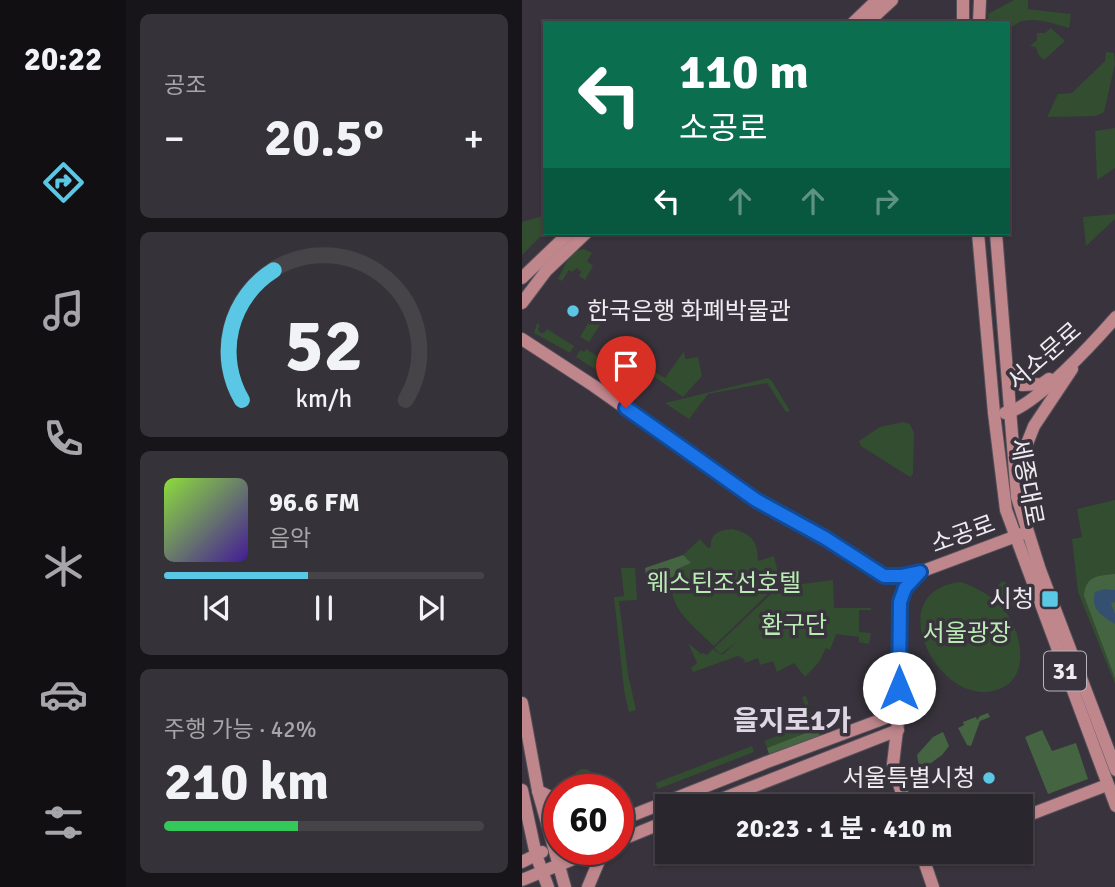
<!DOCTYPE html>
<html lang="ko">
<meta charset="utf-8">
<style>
body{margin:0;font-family:Signika,"Noto Sans KR",sans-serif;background:#363239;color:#f1f3f6;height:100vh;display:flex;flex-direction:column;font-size:26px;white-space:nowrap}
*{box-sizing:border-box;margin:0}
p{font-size:23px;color:#a5a5aa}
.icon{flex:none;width:38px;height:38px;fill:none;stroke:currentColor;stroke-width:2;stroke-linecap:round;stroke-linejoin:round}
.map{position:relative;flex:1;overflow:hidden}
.drawer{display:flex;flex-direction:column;gap:14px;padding:14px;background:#171519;width:396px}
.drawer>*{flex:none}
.banner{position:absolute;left:21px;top:21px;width:467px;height:214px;border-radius:0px;box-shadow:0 2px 5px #0004,0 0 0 2px #464349;background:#0b6e4f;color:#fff;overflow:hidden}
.speed{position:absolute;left:21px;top:774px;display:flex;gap:14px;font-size:35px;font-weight:700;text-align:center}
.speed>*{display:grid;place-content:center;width:91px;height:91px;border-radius:50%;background:#2a262d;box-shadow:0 2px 5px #0004,0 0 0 2px #464349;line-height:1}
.speed .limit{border:10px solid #d22;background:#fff;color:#111}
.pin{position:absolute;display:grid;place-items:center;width:60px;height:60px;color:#fff;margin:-72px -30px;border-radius:50% 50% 50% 0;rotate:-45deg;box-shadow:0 0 7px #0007}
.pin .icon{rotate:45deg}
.me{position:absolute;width:77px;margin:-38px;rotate:0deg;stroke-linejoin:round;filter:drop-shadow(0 0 5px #0008)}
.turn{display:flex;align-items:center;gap:24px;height:147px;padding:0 21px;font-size:32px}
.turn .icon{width:91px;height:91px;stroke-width:2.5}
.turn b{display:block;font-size:49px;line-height:60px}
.lanes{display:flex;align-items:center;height:66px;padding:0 21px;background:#0003;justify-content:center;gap:35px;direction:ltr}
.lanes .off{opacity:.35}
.big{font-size:52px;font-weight:700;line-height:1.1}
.drawer .card{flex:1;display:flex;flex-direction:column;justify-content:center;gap:10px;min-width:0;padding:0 24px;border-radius:10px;background:#363239}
.drawer .dial{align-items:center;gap:0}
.dial svg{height:182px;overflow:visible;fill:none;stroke:#464349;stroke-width:7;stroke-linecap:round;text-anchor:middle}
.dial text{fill:#f1f3f6;stroke:none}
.song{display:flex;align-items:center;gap:21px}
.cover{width:84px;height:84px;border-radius:10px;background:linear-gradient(135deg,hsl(90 70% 55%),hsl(260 70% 35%))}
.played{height:7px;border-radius:4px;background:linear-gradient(90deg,#5ac8e5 45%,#464349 45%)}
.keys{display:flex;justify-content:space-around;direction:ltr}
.heat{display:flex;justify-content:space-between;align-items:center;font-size:38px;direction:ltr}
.charge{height:10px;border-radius:5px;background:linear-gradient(90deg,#34c759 42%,#464349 0)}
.trip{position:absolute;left:133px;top:794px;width:378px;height:70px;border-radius:0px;background:#2a262d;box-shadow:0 2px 5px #0004,0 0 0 2px #464349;font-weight:700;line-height:70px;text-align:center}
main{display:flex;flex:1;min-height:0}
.tabs{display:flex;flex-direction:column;width:126px;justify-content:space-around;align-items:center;background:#110f12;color:#a5a5aa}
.tabs .icon{width:49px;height:49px}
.tabs .current{color:#5ac8e5}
.tabs b{font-size:32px;color:#f1f3f6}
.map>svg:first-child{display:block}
.green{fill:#334d30}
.forest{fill:#456542}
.water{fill:#354f71}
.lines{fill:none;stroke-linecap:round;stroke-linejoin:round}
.major-casing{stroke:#555059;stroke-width:14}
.major{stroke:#bf868c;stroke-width:12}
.route-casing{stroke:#114b97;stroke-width:18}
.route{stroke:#1a73e8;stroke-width:12}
.poi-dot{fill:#5ac8e5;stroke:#38333c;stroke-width:2.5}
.labels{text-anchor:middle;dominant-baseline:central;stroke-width:7;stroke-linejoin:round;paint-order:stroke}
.shield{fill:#38333c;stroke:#b7b4bb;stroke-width:2}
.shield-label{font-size:23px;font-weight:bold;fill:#eeebf1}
.poi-label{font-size:24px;fill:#eeebf1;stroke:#38333c;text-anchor:end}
.street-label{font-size:24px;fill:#eeebf1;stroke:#38333c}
.park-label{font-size:24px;fill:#b8ecb2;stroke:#38333c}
.quarter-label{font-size:28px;font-weight:bold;fill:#ded7e3;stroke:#38333c}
</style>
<main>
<nav class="tabs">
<b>20:22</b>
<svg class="icon current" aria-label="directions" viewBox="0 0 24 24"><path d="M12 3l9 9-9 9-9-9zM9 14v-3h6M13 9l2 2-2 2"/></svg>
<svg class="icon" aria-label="music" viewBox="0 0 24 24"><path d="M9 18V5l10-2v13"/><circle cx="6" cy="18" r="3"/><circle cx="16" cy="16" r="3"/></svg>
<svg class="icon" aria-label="phone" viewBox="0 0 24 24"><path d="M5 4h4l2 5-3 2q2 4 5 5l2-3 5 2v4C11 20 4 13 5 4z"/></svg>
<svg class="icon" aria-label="climate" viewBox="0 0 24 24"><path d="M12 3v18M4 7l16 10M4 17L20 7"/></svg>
<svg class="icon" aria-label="car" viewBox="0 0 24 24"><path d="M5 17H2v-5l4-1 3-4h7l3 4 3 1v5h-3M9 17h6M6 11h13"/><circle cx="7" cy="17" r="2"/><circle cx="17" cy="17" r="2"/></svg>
<svg class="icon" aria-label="filters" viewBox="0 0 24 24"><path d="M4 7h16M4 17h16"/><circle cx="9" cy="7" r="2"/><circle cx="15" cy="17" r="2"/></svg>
</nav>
<section class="drawer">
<div class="card"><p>공조</p>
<div class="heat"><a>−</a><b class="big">20.5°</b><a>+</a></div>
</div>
<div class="card dial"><svg viewBox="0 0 100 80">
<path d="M14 69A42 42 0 1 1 86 69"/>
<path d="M14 69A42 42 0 0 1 28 12" stroke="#5ac8e5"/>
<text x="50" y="56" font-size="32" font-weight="700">52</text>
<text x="50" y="72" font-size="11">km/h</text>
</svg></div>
<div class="card">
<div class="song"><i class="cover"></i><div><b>96.6 FM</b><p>음악</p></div></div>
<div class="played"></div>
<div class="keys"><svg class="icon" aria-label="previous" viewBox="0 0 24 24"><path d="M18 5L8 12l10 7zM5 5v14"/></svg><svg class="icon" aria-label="pause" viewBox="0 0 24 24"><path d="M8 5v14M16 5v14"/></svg><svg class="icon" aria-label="next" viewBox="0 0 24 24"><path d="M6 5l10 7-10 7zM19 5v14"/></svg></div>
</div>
<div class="card"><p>주행 가능 · 42%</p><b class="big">210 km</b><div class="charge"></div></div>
</section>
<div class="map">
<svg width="594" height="887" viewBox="0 0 594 887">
<rect width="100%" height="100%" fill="#38333c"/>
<g class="green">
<path d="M492,0H506V9L549,14L547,28C528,23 502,12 487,30L486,23H467L466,14Z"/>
<path d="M529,28L543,41L522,60L516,54L514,47L508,46L515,40V33H523Z"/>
<path d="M584,52L592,53L593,64L582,112L574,116L525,117L536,94L550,93L583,61Z"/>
<path d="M593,128V168L575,180L573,131Z"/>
<path d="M593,214V219L564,246L561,217Z"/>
<path d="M23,215V232L0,255V222Z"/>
<path d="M62,249L70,253L65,261L71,266L63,280L57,276L59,272L55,268L50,272L47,270L40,281L36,279C42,267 48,250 62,249Z"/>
<path d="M77,305L87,311L67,342L58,337Z"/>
<path d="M15,323L18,325L16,329L18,333H22L25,329L52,346L48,353L12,333Z"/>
<path d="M64,349L106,377L100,386L54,357L58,350L62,352Z"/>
<path d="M162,351L163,359L176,357L180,376L161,397L130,375L133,372L143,378Z"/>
<path d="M246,378L250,381L268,411L264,412L245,383L186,394L167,419L143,403Z"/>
<path d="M381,422L388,424L392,433L391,474L388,477L339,446L337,441L358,427Z"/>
<path d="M593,500V684L556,592L550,539L560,537L555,509Z"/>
<path d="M210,529C229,533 236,541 236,561L252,556L257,577L241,581L246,594L192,646C170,624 137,602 155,569L168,563L161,555L178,539L186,548L189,547C188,533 198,530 210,529Z"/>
<path d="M99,568H113L115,600L97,601L106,674L114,710L107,712L102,690L92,597L102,596Z"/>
<path d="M311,580L312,608H349V610H337V632L349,633L347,644L337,642V637L314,634L308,650L304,648L297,662L283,677L272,663L255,672L251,661L238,665L236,658L223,663L222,659L216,656L171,672L169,668L175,663L166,643L179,654L181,653L185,655L191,649L200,655L216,641L199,654L192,648L251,592L265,586Z"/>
<path d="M481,581C490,586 497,597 492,606L486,605L474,592L477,584Z"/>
<path d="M439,582C455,588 469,595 480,607C500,630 512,682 471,691C414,704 358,590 439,582Z"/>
<path d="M284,696L294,729L245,748L242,741L289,723L280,697Z"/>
<path d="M230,746L232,752L136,789L133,783Z"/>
<circle cx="62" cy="780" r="11"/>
</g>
<g class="forest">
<path d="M161,555L169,563L155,569L151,577L125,582L123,568Z"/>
<path d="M593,574V678L562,596C564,575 576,576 593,574Z"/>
<path d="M466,713L468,717L458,721L449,746L445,745L436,728L442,725L441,722L454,717L455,720L458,716Z"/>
<path d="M295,725L298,736L247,754L245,748L294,729Z"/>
<path d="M520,730L530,751L554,743L566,779L526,794L503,737Z"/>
<path d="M421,732L427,746L420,755L398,771L395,755L411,737Z"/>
</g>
<path class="water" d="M582,589L593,590V602L589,603L593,614V624C580,616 568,609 573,592Z"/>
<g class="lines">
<g class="major-casing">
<g id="major">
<path d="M331,23L355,0"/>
<path d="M345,23L370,0"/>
<path d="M441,23V0"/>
<path d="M457,23L458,0"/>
<path d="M456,233L472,413L484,510L594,806"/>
<path d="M474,233L495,497L518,570L594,770"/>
<path d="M0,278L47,233"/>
<path d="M0,303L24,271L64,233"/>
<path d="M0,339L72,386L234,500L303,538L362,576H379L398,572L505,532"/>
<path d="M486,367L490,376L500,385L520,384L527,379"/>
<path d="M483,413C512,408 573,341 594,317"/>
<path d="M495,469L512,426L550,369"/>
<path d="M0,703L16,791L43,887"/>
<path d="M0,790L14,855L26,887"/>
<path d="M16,791L37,801"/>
<path d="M179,807L376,730"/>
<path d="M384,807L371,764L377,713V608L383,588L395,574"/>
<path d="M499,818L585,785"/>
<path d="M96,821L245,762L377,713"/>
<path d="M96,841L145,821"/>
<path d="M399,852L411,887"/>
<path d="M0,862L20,852"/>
<path d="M0,880L76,849"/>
<path d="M66,887L82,849"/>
</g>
</g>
<use href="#major" class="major"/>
</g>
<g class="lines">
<g class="route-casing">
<path id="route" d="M104,408L234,500L303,538L362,576H379L398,572L383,588L378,602L377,688"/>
</g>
<use href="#route" class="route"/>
</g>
<g class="poi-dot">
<circle cx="51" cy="311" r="7"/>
<rect x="519" y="590" width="18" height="18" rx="3.5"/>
<circle cx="467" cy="778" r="7"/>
</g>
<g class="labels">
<rect class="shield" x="522" y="651.5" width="42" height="39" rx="5"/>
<g class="shield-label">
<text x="543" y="671">31</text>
</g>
<g class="poi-label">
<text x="65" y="311" text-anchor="start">한국은행 화폐박물관</text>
<text x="512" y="599">시청</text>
<text x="453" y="778">서울특별시청</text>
</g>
<g class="street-label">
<text transform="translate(522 356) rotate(-41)">서소문로</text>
<text transform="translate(505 482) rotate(79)">세종대로</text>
<text transform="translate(441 534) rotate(-20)">소공로</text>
</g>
<g class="park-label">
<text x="202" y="583">웨스틴조선호텔</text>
<text x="272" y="625">환구단</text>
<text x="445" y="633">서울광장</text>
</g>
<g class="quarter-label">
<text x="270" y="721">을지로1가</text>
</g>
</g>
</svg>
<div class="speed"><div class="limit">60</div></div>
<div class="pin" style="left:104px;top:408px;background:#d93025"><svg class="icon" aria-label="arrive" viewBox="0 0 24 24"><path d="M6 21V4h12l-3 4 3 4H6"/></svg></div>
<svg class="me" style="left:377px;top:688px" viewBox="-20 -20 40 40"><circle r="19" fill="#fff"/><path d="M0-13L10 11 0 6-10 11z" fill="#1a73e8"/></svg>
<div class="trip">20:23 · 1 분 · 410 m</div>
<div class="banner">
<div class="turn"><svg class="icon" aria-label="left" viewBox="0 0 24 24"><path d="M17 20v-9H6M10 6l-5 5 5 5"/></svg><div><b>110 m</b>소공로</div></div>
<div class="lanes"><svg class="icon" aria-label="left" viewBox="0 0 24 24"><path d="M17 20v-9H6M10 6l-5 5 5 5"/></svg><svg class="icon off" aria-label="ahead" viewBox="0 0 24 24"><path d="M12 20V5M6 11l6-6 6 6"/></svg><svg class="icon off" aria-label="ahead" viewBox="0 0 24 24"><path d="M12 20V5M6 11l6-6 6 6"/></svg><svg class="icon off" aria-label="right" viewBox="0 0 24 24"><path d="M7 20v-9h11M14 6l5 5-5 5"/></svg></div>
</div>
</div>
</main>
